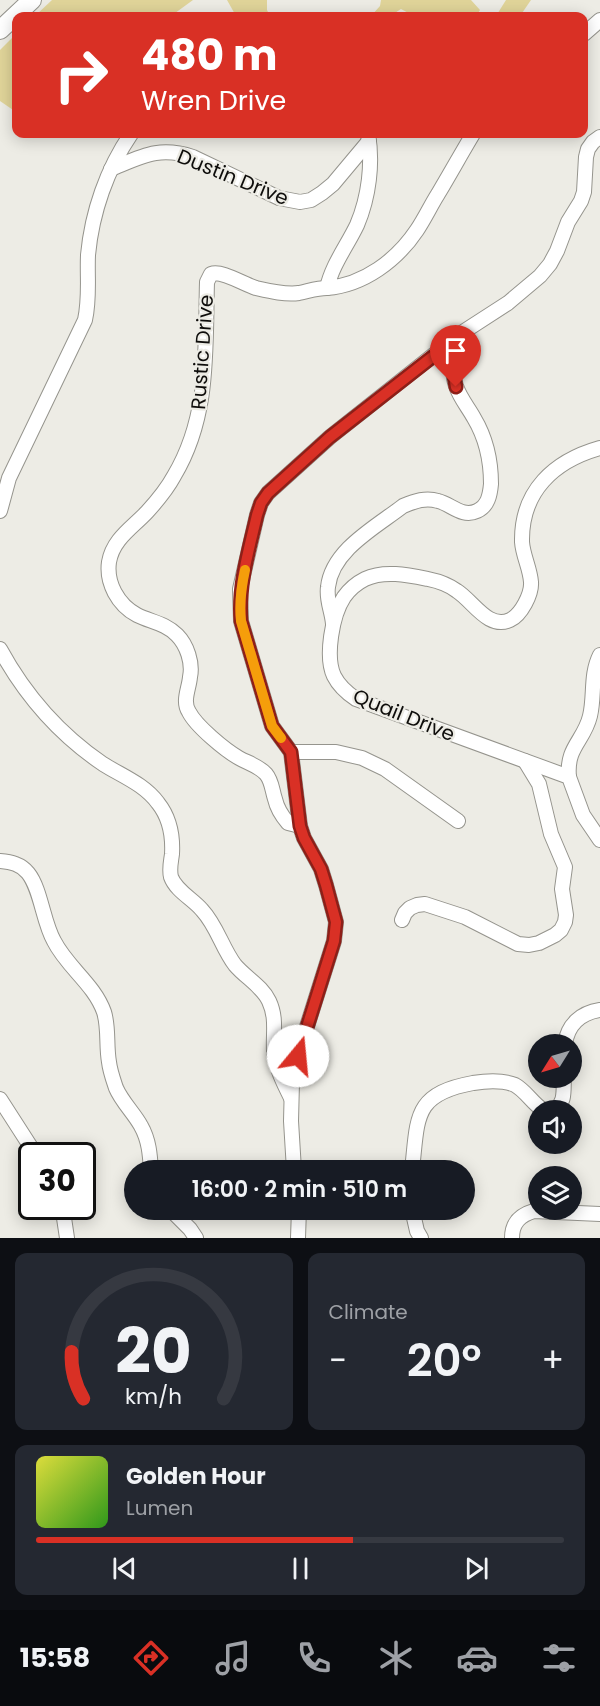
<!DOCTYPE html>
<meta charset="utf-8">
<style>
body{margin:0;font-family:Poppins,sans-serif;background:#242831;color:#f1f3f6;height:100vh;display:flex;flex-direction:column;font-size:22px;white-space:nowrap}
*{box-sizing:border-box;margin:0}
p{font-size:20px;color:#9ea1a6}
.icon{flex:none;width:33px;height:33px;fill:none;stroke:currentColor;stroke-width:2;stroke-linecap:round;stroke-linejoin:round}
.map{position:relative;height:1238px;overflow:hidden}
.side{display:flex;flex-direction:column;gap:15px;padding:15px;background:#0d0f14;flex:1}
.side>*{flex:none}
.hud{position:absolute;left:12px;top:12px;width:576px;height:126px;border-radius:12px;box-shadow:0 3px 15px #0003;background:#d93025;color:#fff;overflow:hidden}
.needle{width:39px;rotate:233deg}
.controls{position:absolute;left:528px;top:1034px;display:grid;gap:12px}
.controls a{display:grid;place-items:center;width:54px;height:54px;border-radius:50%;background:#171b24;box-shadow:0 3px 15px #0003;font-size:30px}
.speed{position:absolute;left:18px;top:1142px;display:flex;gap:12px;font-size:30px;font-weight:700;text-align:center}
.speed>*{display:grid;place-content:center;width:78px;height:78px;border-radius:50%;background:#171b24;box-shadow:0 3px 15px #0003;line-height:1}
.speed .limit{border:3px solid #111;border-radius:9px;background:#fff;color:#111}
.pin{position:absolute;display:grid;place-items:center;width:51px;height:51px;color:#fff;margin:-62px -26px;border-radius:50% 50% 50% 0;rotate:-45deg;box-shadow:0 0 6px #0007}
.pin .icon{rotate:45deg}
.me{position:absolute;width:66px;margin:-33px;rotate:17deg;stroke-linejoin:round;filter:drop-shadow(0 0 4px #0008)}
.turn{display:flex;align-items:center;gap:21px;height:126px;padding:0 30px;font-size:27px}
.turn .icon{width:78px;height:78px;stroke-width:2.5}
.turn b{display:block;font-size:42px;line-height:51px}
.big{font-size:45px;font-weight:600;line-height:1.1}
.side .widget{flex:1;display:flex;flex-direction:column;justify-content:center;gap:9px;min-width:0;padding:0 21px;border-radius:12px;background:#242831}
.side .dial{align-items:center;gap:0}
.dial svg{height:156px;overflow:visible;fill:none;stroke:#363941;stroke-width:7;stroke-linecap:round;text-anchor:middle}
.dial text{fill:#f1f3f6;stroke:none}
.song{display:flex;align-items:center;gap:18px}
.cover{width:72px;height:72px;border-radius:9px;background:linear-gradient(135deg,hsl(60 70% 55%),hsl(110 70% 35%))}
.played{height:6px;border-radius:3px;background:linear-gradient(90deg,#d93025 60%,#363941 60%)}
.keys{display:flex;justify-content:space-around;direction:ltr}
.heat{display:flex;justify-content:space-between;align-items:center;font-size:33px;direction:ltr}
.side .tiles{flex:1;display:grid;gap:15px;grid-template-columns:1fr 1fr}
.widget:last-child{grid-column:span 2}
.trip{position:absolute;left:124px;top:1160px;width:351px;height:60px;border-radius:30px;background:#171b24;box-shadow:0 3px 15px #0003;font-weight:600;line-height:60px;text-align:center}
.menu{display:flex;height:96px;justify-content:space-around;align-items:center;background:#090b0e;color:#9ea1a6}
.menu .icon{width:42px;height:42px}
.menu .selected{color:#d93025}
.menu b{font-size:27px;color:#f1f3f6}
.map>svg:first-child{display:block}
.green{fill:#e0d499}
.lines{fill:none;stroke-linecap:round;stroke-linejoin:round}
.minor-casing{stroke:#95948d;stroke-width:16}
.tertiary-casing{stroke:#95948d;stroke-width:20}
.minor{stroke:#fff;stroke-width:14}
.tertiary{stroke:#fff;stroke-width:18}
.route-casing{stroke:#8d1f18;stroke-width:15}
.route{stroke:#d93025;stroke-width:10}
.slow{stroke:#f59e0b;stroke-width:10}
.labels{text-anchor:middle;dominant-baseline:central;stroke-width:4.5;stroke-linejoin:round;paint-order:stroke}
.street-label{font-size:20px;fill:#0e0d0b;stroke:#edece5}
</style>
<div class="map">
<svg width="600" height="1238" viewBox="0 0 600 1238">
<rect width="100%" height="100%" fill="#edece5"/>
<g class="green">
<path d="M52,0H193L171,16H35Z"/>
<path d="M227,0H267V10L270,16H236Z"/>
<path d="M381,0H471L480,10L476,16H414L401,9L390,16H371L380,6Z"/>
<path d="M506,0H531L520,16H496Z"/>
<path d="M16,34V112L0,101V50Z"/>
</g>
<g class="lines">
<g class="minor-casing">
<g id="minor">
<path d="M584,34L600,20"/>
<path d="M368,134C373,163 369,197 357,225C347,246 332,265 327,288C364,285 397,260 417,230C425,218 431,205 438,194C450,174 461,154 473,134"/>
<path d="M111,169C143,156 159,146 193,157L279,198L300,202L311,200L322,193L333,184L369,141"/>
<path d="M600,448C554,461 521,491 522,542C523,556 530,568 531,582C532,594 521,615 510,620C488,630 473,601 457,591C449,585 438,581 428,579C408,575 384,570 365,579C357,583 349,590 344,597C332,615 325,657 334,676C339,686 347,693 356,699L569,777L583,815L600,840"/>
<path d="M0,511L9,478L85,320C90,298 87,277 88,255C92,212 107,169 131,134"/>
<path d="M333,624C332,611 326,600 328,587C332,550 376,527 403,506C415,501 426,497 438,501C451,504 462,518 477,511C488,506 490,495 491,484C491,461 486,438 474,418C468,407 460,398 456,386C451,372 454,355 454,340"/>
<path d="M0,649C25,695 59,734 103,764C122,776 144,784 158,803C170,818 173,836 172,854C171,862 169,869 171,877C176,891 193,899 202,910C217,926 222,948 235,965C246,978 262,986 269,1001C277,1018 273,1033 274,1051C276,1068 283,1082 291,1098"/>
<path d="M291,752H336L362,758L385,769L458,821"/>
<path d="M569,777C566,747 584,741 590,716C595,695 590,675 600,655"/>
<path d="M300,826L288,823C282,816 277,808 275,799C272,790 272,781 266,774C259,766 248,763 239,758C225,750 196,726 189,712C182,701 189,689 190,677C193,663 187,645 177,635C165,623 151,622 137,615C118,605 106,583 109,562C113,539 132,528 147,512C157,501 167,489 174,476C210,416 205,350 207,282L211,274C222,270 243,284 256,288C269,291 285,295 299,293C309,291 317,288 327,288"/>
<path d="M0,861C11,862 21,864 28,873C41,889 43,922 54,941C67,967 94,984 104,1012C109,1028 106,1045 109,1062C110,1071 113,1079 116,1088C122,1102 134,1113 141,1126C149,1140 150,1155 151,1170"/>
<path d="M402,920L405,913L410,908L417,905L425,904L465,917L518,944L529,945L539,943L555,935L561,930L565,922L566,915L562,889L565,867L551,834L539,784L525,761"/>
<path d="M565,1044C568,1024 581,1013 600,1010"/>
<path d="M0,1099L36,1155"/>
<path d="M555,1110C566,1102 563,1089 564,1077"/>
<path d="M294,1170L291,1121L292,1082L298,1055L334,941L336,922L326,885L321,869L304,838L300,826L291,752L272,726L241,621L240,589L257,515L261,503L268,493L330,437L460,334L508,303L540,276L550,264L557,251L568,222L581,201L584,192L586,157L588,149L593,142L600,137"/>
<path d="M412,1170C418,1117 413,1094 473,1083C486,1081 503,1080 515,1085C526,1091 532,1103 543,1110"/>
<path d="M60,1206L64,1218L67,1238"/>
<path d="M170,1209L190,1229L196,1238"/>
<path d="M412,1209L417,1231L421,1238"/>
<path d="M298,1238L299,1209"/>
<path d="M512,1238C512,1223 520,1215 534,1211L600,1214"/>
</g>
</g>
<g class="tertiary-casing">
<path id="tertiary" d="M0,30L32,0"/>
</g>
<use href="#minor" class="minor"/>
<use href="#tertiary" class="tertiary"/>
</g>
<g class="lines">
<g class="route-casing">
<path id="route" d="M298,1056L334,941L336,922L326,885L321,869L304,838L300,826L291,752L272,726L241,621C238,585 249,550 257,515L261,503L268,493L330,437L454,340V376L456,387"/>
</g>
<use href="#route" class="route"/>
<path class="slow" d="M245,570C241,588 239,603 241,621L272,726L281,738"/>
</g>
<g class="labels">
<g class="street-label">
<text transform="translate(233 177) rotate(22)">Dustin Drive</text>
<text transform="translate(202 352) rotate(-86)">Rustic Drive</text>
<text transform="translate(404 715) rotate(22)">Quail Drive</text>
</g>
</g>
</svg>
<div class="controls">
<a><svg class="needle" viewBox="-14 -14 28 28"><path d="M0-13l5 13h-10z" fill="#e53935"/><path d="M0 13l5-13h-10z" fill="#9ea1a6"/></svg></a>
<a><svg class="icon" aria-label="sound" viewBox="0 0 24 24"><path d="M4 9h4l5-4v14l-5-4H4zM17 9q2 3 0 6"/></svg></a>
<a><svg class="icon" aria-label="layers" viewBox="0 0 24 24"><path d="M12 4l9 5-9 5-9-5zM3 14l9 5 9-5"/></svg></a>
</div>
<div class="speed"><div class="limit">30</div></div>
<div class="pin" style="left:456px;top:387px;background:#d93025"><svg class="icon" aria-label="arrive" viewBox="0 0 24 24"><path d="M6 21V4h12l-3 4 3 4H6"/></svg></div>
<svg class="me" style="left:298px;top:1056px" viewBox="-20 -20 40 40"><circle r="19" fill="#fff"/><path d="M0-13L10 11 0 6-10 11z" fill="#d93025"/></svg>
<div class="trip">16:00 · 2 min · 510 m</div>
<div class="hud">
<div class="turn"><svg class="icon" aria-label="right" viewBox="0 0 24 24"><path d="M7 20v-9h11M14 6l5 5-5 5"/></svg><div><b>480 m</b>Wren Drive</div></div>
</div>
</div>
<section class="side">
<div class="tiles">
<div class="widget dial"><svg viewBox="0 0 100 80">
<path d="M14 69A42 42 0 1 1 86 69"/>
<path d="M14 69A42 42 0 0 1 8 45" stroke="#d93025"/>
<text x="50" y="56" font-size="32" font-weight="700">20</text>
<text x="50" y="72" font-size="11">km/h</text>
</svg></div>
<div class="widget"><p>Climate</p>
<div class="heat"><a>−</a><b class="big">20°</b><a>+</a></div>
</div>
<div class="widget">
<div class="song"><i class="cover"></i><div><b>Golden Hour</b><p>Lumen</p></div></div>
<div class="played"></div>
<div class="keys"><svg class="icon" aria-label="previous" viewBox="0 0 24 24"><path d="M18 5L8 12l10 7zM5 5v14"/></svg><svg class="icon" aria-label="pause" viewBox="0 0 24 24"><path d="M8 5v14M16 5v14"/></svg><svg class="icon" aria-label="next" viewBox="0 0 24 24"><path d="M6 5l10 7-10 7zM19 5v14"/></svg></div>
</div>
</div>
</section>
<nav class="menu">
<b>15:58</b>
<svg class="icon selected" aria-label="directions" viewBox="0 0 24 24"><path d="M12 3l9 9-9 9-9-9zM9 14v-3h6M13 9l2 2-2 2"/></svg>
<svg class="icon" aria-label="music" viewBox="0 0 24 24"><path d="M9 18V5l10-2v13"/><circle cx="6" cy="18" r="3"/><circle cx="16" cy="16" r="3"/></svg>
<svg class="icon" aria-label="phone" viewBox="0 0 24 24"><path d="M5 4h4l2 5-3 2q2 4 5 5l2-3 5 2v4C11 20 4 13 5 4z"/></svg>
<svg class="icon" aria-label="climate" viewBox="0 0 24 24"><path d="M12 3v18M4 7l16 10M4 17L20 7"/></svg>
<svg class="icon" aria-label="car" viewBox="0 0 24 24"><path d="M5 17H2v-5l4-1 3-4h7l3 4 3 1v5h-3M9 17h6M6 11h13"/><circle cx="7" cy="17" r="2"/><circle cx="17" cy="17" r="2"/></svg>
<svg class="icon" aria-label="filters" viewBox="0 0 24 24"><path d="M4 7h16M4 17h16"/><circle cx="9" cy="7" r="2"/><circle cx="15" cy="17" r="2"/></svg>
</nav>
